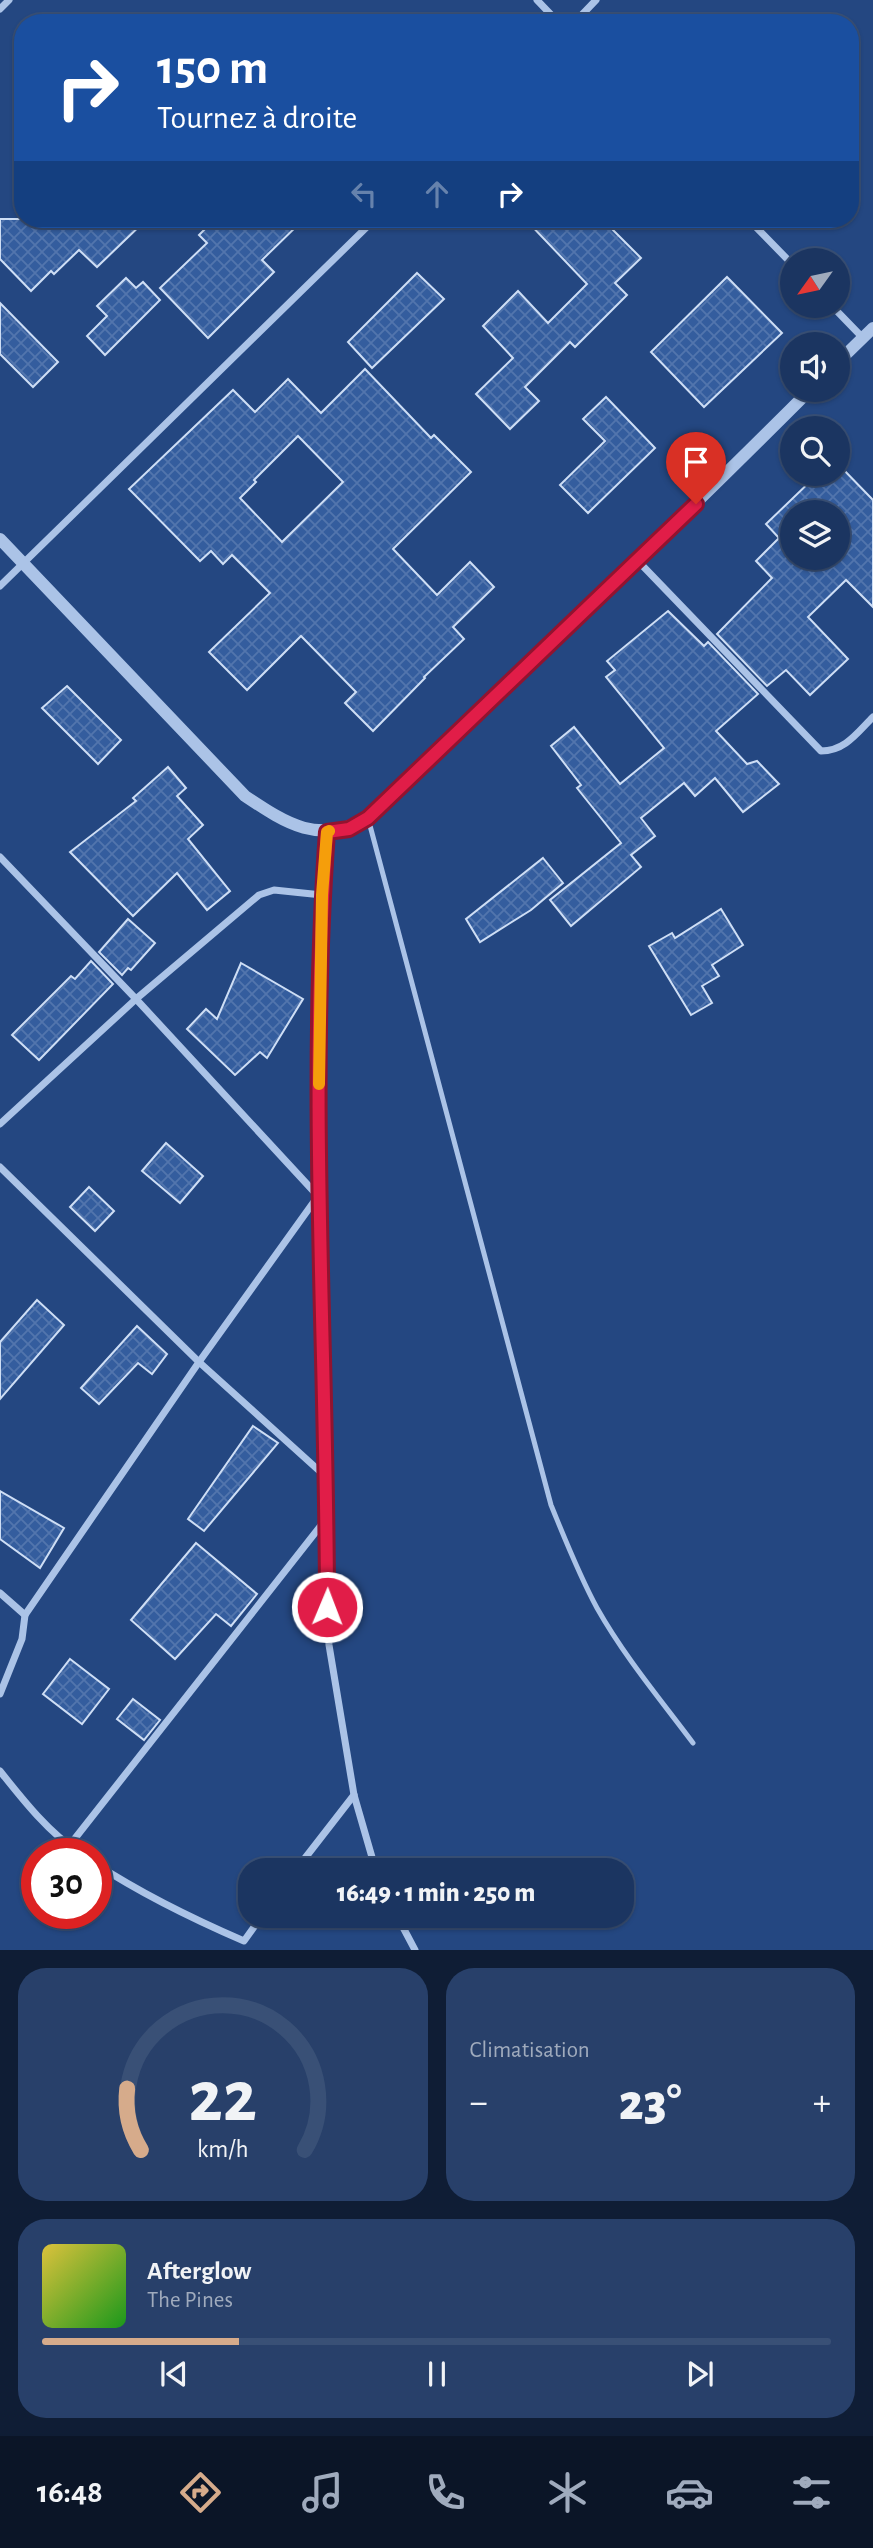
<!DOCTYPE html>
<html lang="fr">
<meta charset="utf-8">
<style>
body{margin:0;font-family:"Alegreya Sans",sans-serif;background:#28406a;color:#f1f3f6;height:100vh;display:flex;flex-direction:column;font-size:26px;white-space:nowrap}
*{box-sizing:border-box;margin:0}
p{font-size:23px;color:#a0abbd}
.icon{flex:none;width:38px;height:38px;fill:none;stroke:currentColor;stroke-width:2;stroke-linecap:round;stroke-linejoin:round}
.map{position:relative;height:1950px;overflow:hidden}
.drawer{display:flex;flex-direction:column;gap:18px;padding:18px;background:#0f1d35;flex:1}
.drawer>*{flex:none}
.guide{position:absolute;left:14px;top:14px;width:845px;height:214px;border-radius:28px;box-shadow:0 2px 5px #0004,0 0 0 2px #395076;background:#1a4fa0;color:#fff;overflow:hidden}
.needle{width:46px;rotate:237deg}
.buttons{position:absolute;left:780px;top:248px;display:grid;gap:14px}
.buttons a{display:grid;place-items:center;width:70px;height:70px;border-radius:50%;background:#1b3561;box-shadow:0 2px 5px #0004,0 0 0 2px #395076;font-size:35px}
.speed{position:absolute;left:21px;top:1838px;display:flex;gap:14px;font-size:35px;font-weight:700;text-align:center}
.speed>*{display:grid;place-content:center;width:91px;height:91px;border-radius:50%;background:#1b3561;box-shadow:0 2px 5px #0004,0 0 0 2px #395076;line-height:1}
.speed .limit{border:10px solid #d22;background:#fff;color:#111}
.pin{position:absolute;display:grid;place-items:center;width:60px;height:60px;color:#fff;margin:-72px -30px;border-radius:50% 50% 50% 0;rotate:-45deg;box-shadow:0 0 7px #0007}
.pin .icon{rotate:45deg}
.me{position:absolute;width:77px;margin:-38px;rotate:1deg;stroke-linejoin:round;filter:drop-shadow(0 0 5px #0008)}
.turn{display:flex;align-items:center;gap:24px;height:147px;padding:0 28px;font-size:32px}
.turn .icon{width:91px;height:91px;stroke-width:2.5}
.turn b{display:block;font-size:49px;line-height:60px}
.lanes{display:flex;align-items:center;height:66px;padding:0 28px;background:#0003;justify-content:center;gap:35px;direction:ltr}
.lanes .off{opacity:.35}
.big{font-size:52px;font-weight:800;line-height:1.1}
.drawer .tile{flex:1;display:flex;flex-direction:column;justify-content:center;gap:10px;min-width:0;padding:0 24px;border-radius:28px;background:#28406a}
.drawer .dial{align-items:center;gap:0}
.dial svg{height:182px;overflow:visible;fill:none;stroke:#395076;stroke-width:7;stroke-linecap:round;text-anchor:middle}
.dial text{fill:#f1f3f6;stroke:none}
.song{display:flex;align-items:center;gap:21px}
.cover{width:84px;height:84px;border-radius:10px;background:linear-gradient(135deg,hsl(50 70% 55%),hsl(120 70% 35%))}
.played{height:7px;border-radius:4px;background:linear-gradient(90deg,#d6ab8b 25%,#395076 25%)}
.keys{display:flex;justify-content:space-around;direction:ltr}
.heat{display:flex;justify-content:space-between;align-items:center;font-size:38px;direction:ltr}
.drawer .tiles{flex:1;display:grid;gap:18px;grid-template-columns:1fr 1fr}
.tile:last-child{grid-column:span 2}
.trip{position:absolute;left:238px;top:1858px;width:396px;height:70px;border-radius:28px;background:#1b3561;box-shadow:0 2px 5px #0004,0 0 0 2px #395076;font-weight:800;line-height:70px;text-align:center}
.tabs{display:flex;height:112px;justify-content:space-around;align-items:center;background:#0b1527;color:#a0abbd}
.tabs .icon{width:49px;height:49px}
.tabs .current{color:#d6ab8b}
.tabs b{font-size:32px;color:#f1f3f6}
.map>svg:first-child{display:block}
.building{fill:url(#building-cross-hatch);stroke:#cedef5;stroke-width:2;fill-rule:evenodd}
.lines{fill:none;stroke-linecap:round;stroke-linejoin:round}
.service{stroke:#abc3e7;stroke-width:5}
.minor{stroke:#abc3e7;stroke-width:7}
.tertiary{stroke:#abc3e7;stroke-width:12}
.route-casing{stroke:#92132f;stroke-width:18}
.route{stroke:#e11d48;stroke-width:12}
.slow{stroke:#f59e0b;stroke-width:12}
</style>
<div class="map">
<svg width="873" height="1950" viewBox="0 0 873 1950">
<defs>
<pattern id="building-cross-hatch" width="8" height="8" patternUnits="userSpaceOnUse" patternTransform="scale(1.75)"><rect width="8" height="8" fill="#345d9e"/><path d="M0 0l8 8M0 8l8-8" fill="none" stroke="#5275ad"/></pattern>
</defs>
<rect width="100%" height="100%" fill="#244781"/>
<g class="building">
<path d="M0,219H147L97,267L79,250L54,274L51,271L31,291L0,259Z"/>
<path d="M215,219H304L262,260L274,272L208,338L160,288L207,243L199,235Z"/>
<path d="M525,219H602L641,258L615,283L627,295L575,347L570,342L525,387L539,401L510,429L476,394L513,358L483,326L518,291L548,323L587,284Z"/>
<path d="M417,273L444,299L372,368L348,342Z"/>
<path d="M727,277L782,333L704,407L651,352Z"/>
<path d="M126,278L136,288L143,282L160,300L105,355L87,336L107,316L97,306Z"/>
<path d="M0,303L58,362L33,387L0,354Z"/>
<path d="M365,369L431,438L434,435L471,472L393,549L437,595L470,562L494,587L453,627L464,639L424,677L425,678L373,731L345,703L356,692L301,636L247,690L209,652L270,593L232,555L223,564L211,551L200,561L129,489L233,390L255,412L288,379L321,413ZM298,436L343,482L282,542L240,498L256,482L254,480Z"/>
<path d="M606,397L655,448L588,513L560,485L605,441L583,419Z"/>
<path d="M838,464L873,500V607L846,580L808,617L848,659L810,695L786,670L767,686L717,634L772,578L756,561L779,538L766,524L818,474H838ZM793,513H838V558H793Z"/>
<path d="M668,611L704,646L708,642L758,694L716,731L747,764L757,761L779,784L743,812L715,778L695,796L684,783L641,818L655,836L631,855L641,867L571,926L550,900L621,843L577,788L581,785L551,746L574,727L620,784L664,748L606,677L615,670L607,661Z"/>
<path d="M67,686L121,740L98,764L42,708Z"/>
<path d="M168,767L186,788L177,796L203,825L188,839L230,891L207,910L177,873L133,916L70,852L136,801L133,798Z"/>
<path d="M543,858L563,883L531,910L480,942L466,919Z"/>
<path d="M721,909L743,945L712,965L719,976L702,986L712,1003L691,1015L649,946L672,933L675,938Z"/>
<path d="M128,919L155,943L131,970L128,968L122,975L99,952Z"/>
<path d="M91,961L113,984L39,1060L12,1035L71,976L75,979Z"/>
<path d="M241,963L303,999L267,1058L260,1052L235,1075L187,1029L206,1009L217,1019Z"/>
<path d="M166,1143L203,1176L180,1203L142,1171Z"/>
<path d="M89,1187L114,1211L95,1231L70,1207Z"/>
<path d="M37,1300L64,1325L0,1399V1342Z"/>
<path d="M137,1326L167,1354L152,1374L138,1363L99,1404L81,1388Z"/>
<path d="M253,1426L278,1443L204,1531L188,1519Z"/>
<path d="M0,1491L64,1528L40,1568L0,1539Z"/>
<path d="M196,1543L257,1594L231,1626L216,1614L175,1659L131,1620Z"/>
<path d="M70,1659L109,1689L82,1724L43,1694Z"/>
<path d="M133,1699L160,1720L144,1740L117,1719Z"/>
</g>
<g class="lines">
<path class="service" d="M368,818L551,1505C565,1539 579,1575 597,1608C624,1656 660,1699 693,1743"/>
<g class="minor">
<path d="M537,0L559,23"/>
<path d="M0,9L9,0"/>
<path d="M574,23L596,0"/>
<path d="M748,219L793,265"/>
<path d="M832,306L863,338"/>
<path d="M638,561L821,751C845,751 857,733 873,717"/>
<path d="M0,586L375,219"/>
<path d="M327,832C308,1090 326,1349 327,1607L329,1645L354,1795L376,1871"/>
<path d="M0,857L136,999L318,1196L199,1362L25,1615L22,1639L0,1694"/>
<path d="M0,1124L136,999L259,895L274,890L322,895"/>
<path d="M0,1167L199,1362L325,1476"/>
<path d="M0,1593L25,1615"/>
<path d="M0,1771C23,1800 49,1833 80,1853"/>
<path d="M69,1846L326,1519"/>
<path d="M96,1864C142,1894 193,1919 244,1941L262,1916"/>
<path d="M295,1871L354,1795"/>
<path d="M397,1916L415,1950"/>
</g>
<g class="tertiary">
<path d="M838,362L873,328"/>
<path d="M0,539L245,796C287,824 318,845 368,818C517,677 665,535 810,390"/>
</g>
</g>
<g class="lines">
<g class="route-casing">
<path id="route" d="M327,1607C327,1349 308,1090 327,832L349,829L368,818L696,504"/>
</g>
<use href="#route" class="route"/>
<path class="slow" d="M319,1084L322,895L327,832L329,831"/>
</g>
</svg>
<div class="buttons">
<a><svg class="needle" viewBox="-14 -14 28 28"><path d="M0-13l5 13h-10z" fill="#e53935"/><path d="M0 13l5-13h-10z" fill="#a0abbd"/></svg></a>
<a><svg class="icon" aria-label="sound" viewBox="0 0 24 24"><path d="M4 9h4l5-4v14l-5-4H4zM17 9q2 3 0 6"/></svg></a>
<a><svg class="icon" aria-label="search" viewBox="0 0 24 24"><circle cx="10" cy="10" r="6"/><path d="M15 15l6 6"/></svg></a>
<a><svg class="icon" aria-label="layers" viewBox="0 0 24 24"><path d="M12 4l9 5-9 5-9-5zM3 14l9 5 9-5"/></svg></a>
</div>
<div class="speed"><div class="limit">30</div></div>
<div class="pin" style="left:696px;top:504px;background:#d93025"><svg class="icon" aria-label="arrive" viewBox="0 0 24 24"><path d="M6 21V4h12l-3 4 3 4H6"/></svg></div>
<svg class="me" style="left:327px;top:1607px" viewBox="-20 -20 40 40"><circle r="17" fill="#e11d48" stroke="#fff" stroke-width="3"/><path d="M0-11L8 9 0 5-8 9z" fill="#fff"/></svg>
<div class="trip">16:49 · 1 min · 250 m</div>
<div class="guide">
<div class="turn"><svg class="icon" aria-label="right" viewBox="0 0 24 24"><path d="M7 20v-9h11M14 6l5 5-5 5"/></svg><div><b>150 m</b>Tournez à droite</div></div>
<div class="lanes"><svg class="icon off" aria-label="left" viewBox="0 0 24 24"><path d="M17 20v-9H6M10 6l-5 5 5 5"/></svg><svg class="icon off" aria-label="ahead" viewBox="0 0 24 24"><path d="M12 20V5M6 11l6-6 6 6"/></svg><svg class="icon" aria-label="right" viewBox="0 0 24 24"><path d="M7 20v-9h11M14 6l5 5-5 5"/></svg></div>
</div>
</div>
<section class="drawer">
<div class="tiles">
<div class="tile dial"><svg viewBox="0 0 100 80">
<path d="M14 69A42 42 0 1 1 86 69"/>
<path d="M14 69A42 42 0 0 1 8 42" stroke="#d6ab8b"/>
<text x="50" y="56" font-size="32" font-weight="700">22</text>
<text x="50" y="72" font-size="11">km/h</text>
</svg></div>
<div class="tile"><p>Climatisation</p>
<div class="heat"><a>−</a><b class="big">23°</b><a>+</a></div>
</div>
<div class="tile">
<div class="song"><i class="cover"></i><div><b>Afterglow</b><p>The Pines</p></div></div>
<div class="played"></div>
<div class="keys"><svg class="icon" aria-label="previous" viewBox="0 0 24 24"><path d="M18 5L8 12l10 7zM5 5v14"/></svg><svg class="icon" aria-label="pause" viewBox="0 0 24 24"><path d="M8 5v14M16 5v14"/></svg><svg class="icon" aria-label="next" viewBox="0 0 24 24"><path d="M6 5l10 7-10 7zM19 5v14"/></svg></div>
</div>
</div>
</section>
<nav class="tabs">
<b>16:48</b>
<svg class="icon current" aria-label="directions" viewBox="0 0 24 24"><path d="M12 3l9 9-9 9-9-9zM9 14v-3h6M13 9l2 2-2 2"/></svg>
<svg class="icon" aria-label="music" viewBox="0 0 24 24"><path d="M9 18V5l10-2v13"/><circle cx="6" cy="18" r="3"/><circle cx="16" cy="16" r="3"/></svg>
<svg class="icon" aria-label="phone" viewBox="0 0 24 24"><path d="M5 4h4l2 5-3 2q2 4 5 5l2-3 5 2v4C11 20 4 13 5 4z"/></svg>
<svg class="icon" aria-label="climate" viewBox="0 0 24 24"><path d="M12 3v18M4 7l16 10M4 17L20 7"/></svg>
<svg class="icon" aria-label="car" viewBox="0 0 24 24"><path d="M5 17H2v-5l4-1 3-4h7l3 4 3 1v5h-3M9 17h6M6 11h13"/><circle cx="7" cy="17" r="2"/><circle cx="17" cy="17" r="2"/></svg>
<svg class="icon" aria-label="filters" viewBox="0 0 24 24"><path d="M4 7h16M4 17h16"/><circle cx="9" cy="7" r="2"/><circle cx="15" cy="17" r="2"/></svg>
</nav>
